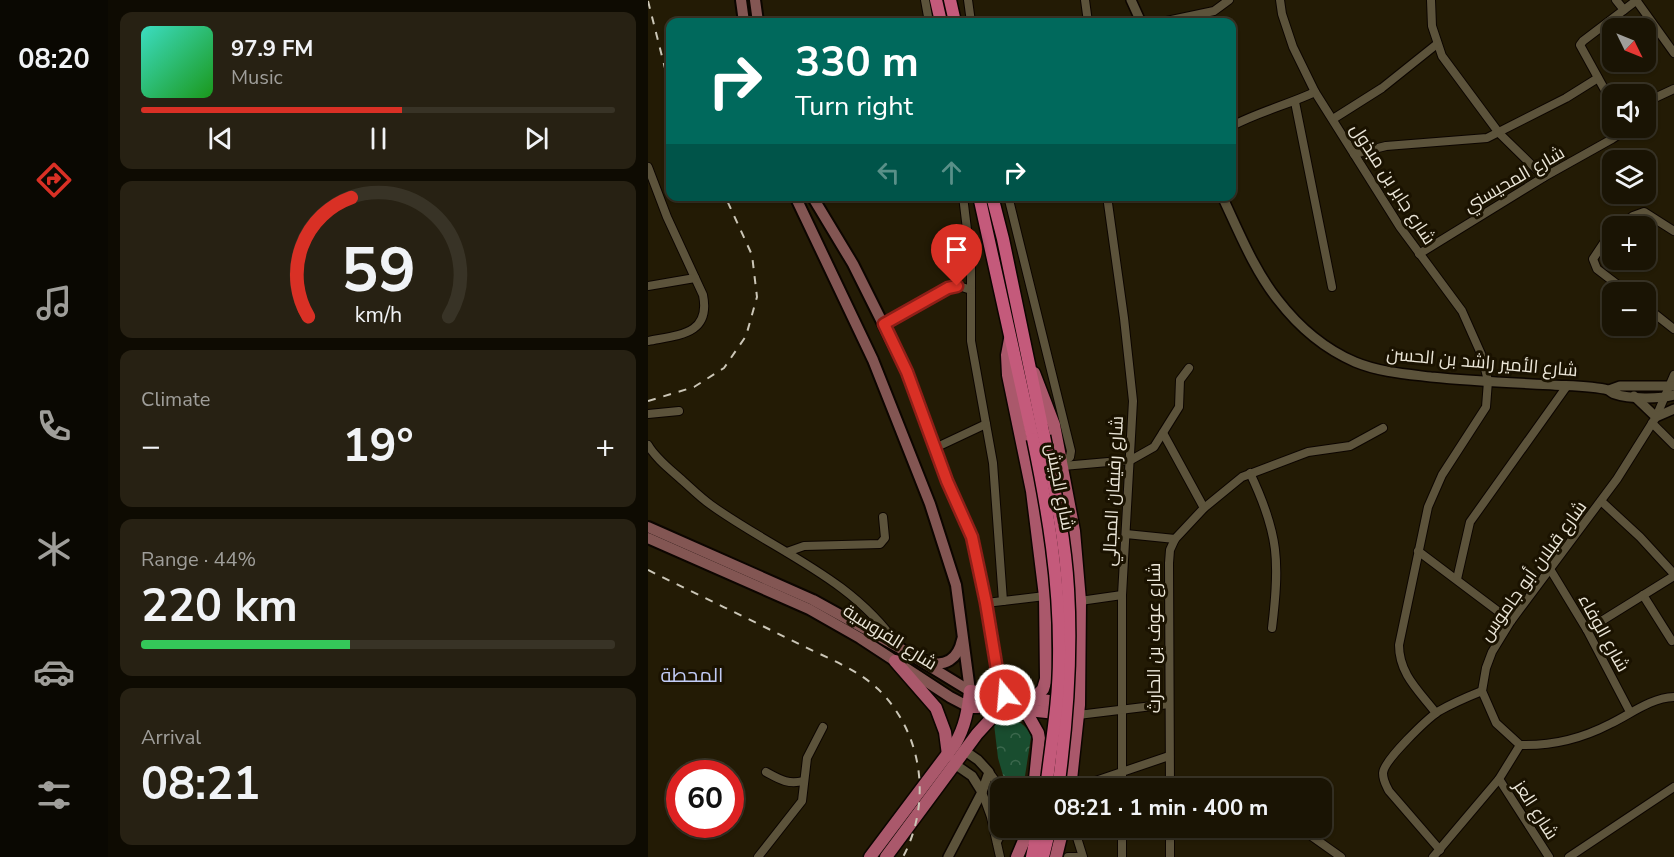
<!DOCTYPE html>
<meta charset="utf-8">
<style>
body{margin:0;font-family:"Nunito Sans",Cairo,sans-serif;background:#272113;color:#f1f3f6;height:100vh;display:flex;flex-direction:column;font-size:22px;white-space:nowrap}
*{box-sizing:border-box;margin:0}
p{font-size:20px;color:#9f9e9a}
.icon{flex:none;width:33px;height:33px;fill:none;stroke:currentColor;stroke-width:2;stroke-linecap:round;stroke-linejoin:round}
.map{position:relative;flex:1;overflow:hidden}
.details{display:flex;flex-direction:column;gap:12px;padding:12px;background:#0e0b02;width:540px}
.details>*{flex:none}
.hud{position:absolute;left:18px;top:18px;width:570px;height:183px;border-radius:12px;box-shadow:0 2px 4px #0004,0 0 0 2px #383326;background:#00695c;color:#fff;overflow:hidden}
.needle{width:39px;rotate:133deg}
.tools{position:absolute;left:954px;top:18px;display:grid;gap:12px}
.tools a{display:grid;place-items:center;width:54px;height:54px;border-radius:12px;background:#1a1404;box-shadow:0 2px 4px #0004,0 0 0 2px #383326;font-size:30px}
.speed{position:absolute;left:18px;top:760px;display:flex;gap:12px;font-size:30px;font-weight:700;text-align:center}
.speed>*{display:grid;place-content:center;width:78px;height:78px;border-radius:50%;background:#1a1404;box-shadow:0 2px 4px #0004,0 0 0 2px #383326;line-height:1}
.speed .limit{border:9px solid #d22;background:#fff;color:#111}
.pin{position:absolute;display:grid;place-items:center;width:51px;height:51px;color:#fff;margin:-62px -26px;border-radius:50% 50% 50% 0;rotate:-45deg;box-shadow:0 0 6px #0007}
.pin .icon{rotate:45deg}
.me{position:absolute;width:66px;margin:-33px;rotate:343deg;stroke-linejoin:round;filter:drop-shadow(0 0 4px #0008)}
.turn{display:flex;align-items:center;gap:21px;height:126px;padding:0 30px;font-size:27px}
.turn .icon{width:78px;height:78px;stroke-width:2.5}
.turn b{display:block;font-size:42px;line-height:51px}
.lanes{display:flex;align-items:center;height:57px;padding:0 30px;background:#0003;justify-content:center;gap:30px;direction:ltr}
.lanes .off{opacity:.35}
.big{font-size:45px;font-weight:700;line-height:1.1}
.details .widget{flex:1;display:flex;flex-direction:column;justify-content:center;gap:9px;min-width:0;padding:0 21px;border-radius:12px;background:#272113}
.details .dial{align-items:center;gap:0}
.dial svg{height:156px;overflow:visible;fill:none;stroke:#383326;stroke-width:7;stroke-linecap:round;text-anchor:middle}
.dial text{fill:#f1f3f6;stroke:none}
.song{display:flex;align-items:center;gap:18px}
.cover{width:72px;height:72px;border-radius:9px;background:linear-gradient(135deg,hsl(170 70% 55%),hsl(120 70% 35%))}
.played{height:6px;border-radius:3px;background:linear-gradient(90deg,#d93025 55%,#383326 55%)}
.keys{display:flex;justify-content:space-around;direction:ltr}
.heat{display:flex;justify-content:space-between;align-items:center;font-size:33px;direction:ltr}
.charge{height:9px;border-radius:4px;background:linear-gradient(90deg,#34c759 44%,#383326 0)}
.trip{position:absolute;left:342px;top:778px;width:342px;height:60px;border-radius:12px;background:#1a1404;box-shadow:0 2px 4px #0004,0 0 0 2px #383326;font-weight:700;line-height:60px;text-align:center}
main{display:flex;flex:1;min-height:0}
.dock{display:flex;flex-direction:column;width:108px;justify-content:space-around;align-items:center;background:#0a0802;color:#9f9e9a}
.dock .icon{width:42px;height:42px}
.dock .on{color:#d93025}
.dock b{font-size:27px;color:#f1f3f6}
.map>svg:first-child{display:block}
.forest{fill:url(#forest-crowns)}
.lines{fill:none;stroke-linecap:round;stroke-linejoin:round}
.minor-casing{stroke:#0c0500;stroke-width:10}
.tertiary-casing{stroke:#0c0500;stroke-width:12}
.secondary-casing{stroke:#0c0500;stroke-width:14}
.primary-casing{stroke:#0c0500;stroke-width:15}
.trunk-casing{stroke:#0c0500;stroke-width:15}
.minor{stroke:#5c533b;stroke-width:8}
.tertiary{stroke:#5c533b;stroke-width:9}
.secondary{stroke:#835653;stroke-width:10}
.primary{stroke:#aa586b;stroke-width:12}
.trunk{stroke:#c45a7b;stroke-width:12}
.rail{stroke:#cbc6b7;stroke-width:2;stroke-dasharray:8 8;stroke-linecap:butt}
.trunk-bridge-casing{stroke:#0c0500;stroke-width:15;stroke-linecap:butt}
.trunk-bridge{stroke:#c45a7b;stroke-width:12}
.route-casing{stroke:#8d1f18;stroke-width:15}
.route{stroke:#d93025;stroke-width:10}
.labels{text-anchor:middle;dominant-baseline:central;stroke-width:6;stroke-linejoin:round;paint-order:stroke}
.street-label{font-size:18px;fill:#ebe6d8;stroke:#1a1200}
.neighbourhood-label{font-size:20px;fill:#c2ccf6;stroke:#1a1200}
</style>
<main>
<nav class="dock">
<b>08:20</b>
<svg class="icon on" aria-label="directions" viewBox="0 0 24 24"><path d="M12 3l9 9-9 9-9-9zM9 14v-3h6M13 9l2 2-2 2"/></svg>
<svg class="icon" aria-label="music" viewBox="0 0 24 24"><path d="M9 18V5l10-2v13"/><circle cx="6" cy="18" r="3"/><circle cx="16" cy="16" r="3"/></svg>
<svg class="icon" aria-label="phone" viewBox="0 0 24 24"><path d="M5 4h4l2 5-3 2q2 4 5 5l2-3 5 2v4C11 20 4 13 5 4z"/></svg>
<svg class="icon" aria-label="climate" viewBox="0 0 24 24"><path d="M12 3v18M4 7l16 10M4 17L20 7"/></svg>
<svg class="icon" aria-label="car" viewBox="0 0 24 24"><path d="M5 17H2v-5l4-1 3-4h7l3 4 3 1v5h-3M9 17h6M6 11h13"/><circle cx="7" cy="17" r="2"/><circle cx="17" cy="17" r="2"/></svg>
<svg class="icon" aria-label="filters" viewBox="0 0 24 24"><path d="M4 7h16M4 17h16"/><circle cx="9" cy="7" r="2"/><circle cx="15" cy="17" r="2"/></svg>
</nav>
<section class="details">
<div class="widget">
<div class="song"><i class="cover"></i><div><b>97.9 FM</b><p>Music</p></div></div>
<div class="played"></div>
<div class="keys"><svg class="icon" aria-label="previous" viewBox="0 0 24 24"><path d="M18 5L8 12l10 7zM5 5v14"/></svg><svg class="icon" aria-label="pause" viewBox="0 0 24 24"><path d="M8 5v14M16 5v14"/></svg><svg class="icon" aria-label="next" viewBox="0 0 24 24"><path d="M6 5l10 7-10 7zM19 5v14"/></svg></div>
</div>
<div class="widget dial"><svg viewBox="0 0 100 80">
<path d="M14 69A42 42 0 1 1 86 69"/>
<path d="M14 69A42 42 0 0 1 36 8" stroke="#d93025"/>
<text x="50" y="56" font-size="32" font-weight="700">59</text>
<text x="50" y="72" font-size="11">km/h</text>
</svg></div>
<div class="widget"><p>Climate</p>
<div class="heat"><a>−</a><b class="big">19°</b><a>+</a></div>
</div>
<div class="widget"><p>Range · 44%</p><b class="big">220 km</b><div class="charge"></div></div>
<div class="widget"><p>Arrival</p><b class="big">08:21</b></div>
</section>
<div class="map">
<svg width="1026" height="857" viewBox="0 0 1026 857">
<defs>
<pattern id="forest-crowns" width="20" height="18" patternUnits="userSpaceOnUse" patternTransform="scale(1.5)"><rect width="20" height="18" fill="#194d2f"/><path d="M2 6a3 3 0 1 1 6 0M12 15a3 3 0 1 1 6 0" fill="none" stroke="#3b674c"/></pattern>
</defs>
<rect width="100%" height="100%" fill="#231b05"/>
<path class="forest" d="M362,718C373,722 379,726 383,737L375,789H359L350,758L346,724Z"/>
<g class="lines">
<g class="minor-casing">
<g id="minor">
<path d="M277,0L281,22"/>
<path d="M320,0L323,22"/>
<path d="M437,0L440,22"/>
<path d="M632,0L634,14L645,47L667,92L752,227L814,311L834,356L840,381L838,407L794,475L780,507L751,645C751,674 771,691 788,713"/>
<path d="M783,0L784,26L794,56L851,133L896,177"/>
<path d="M968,0L976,10"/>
<path d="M988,0L1026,53"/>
<path d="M514,22L566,11L581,0"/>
<path d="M647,102L684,287"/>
<path d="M998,102L1026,89"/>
<path d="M964,103L932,45L935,41L989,0"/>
<path d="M685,119L734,88L789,44"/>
<path d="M584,126C610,112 639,105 667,92"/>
<path d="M706,154L738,146L839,138L918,98L950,78"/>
<path d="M0,167L19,217L55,295C63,335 30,335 0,341"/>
<path d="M315,196L323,263V341L345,463L355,601"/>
<path d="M360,196L423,451L422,457L414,462"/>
<path d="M459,196L476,318L485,401L474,595V789"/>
<path d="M972,226L985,216L996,212L1026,231"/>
<path d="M964,234L957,241L945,259L949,269L979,292"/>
<path d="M771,254L896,177L964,139L970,135L973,128"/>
<path d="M0,286L47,278"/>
<path d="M998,307L1026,329"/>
<path d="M236,324L300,288L314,287L323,290"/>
<path d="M1026,375L1008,417L969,479L863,621L844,652L838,668L834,691L848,723L872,745C904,746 933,739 962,724C983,714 1002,698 1026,697"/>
<path d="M0,414L31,411"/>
<path d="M1004,423L1026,445"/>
<path d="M515,433L556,508"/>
<path d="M0,445C8,459 23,470 35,481C44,489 53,498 63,505C127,551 204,578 250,646"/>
<path d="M287,448L338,424"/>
<path d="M415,466L483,460L506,447L531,407L532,380L541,368"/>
<path d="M602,473C631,534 632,562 624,628"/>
<path d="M953,501L992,537L1026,574"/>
<path d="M478,534L527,539"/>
<path d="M770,551L863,621"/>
<path d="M139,552L156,546L232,544L237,538L235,517"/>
<path d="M902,569L939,630L982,712"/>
<path d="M809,579L822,522L919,386"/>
<path d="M995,595L1024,641"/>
<path d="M432,601L474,595"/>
<path d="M338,603L397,596"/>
<path d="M939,630L1026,576"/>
<path d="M430,715L521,704"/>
<path d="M118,772C131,779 140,785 155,781"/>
<path d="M341,772L349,783L352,794"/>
<path d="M851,779L901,857"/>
<path d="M424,789L521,756"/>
<path d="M522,789L521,563L522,550L527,539L556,508L594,477L660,452L702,446L735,428"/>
<path d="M334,792L343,817L352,857"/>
<path d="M426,828L435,857"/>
<path d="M522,828V857"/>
<path d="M652,828L693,857"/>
<path d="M349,842L356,828"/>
<path d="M792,850L741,791C738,785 735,781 735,773C736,760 779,719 791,711C805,703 819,697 834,691"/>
<path d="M110,857L154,801L159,758L175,727"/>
<path d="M420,857H429"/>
<path d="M474,857V828"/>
<path d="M785,857L851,779L872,745"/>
<path d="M921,857L1026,787"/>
</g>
</g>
<g class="tertiary-casing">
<g id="tertiary">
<path d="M483,0L493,22"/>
<path d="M574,196C591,232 606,270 630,300C650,326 677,349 707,362C731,372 758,374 783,377C824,381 865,383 905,385C921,386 945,386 960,390C962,391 965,394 967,394C981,399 1012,399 1026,395"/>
<path d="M961,390L972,386H1026"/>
<path d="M986,396L1008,417L1026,409"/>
<path d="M308,765L324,776L334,792"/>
<path d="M300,857L334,792L341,772L330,760L317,751"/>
</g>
</g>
<g class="secondary-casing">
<g id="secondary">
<path d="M93,0L96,22"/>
<path d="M107,0L110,22"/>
<path d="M147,196L225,360L282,504L308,585L322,691"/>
<path d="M164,196L205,264L259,372L299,481L324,537L338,603L353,694"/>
<path d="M0,527L165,600L250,647L322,691"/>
<path d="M0,538L161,609L212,638L302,697L321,707"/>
<path d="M278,661C297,668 310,659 314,640"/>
</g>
</g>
<g class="primary-casing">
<g id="primary">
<path d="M362,339L359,355L360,375L384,491L397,596L398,679L395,689L386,699"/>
<path d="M386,373L406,425L426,531L432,601L431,705L422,789"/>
<path d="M247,661L288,708L297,732L300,755"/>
<path d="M321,707H352L417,714"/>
<path d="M377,710L390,733L391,739L386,789"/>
<path d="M222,857L307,744C317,727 320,710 322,691L417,703"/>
<path d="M238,857L329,734L350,711L353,705V694"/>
<path d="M369,857L377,838L379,828"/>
<path d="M408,857L415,828"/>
</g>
</g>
<g class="trunk-casing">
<g id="trunk">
<path d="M288,0L293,22"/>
<path d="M302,0L307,22"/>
<path d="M331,196L385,439"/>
<path d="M344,196L355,239L396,436"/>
<path d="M384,857L390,828"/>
<path d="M395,857L402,828"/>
</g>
</g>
<use href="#minor" class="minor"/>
<use href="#tertiary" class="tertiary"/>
<use href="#secondary" class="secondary"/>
<use href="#primary" class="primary"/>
<use href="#trunk" class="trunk"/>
<g class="rail">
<path d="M0,1L22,88"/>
<path d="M0,401L46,387L76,368L98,336L109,297L104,255L77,196"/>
<path d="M0,570C50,595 101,619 151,644C177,657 209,669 230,689C275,733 284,802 255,857"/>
</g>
<g class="trunk-bridge-casing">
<g id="trunk-bridge">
<path d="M396,436C406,486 417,537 420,589C424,656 419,723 410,789"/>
<path d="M385,439C400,511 412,583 411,657C411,701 403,745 398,789"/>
</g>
</g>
<use href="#trunk-bridge" class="trunk-bridge"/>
</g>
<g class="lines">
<g class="route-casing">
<path id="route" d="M309,286L300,288L236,324L259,372L299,481L324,537L338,603L353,694L357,695"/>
</g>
<use href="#route" class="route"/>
</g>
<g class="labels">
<g class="street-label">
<text transform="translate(866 179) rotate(-30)">شارع المحيسني</text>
<text transform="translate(745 184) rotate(57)">شارع جابر بن مبذول</text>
<text transform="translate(834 362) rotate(5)">شارع الأمير راشد بن الحسن</text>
<text transform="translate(412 487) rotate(79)">شارع الجيش</text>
<text transform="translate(465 491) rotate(-87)">شارع رفيفان المجالي</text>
<text transform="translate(885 571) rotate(-54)">شارع قبلان أبو جاموس</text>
<text transform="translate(956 633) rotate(61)">شارع الوفاء</text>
<text transform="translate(242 637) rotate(32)">شارع الفروسية</text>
<text transform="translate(506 638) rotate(-90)">شارع عوف بن الحارث</text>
<text transform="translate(888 810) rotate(57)">شارع العز</text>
</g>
<g class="neighbourhood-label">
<text x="44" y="675">المحطة</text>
</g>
</g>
</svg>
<div class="tools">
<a><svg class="needle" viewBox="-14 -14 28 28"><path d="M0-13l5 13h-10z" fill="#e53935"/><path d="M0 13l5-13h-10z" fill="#9f9e9a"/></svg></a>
<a><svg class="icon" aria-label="sound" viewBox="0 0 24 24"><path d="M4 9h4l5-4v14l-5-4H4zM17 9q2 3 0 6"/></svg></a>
<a><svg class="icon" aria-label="layers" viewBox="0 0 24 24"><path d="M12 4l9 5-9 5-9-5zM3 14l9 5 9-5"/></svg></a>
<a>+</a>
<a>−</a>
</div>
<div class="speed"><div class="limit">60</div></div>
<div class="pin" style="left:309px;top:286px;background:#d93025"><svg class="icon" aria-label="arrive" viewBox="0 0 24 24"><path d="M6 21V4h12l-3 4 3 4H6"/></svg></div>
<svg class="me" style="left:357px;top:695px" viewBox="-20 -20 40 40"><circle r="17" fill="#d93025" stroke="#fff" stroke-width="3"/><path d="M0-11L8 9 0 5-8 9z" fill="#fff"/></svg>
<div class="trip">08:21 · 1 min · 400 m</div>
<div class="hud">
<div class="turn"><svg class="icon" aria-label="right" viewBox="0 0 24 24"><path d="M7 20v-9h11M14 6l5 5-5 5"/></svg><div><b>330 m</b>Turn right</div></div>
<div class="lanes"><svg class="icon off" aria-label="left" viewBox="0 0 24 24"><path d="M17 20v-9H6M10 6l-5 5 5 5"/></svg><svg class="icon off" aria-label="ahead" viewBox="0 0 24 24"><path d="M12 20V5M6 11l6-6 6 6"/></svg><svg class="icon" aria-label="right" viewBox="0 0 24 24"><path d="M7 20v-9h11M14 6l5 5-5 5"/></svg></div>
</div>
</div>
</main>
